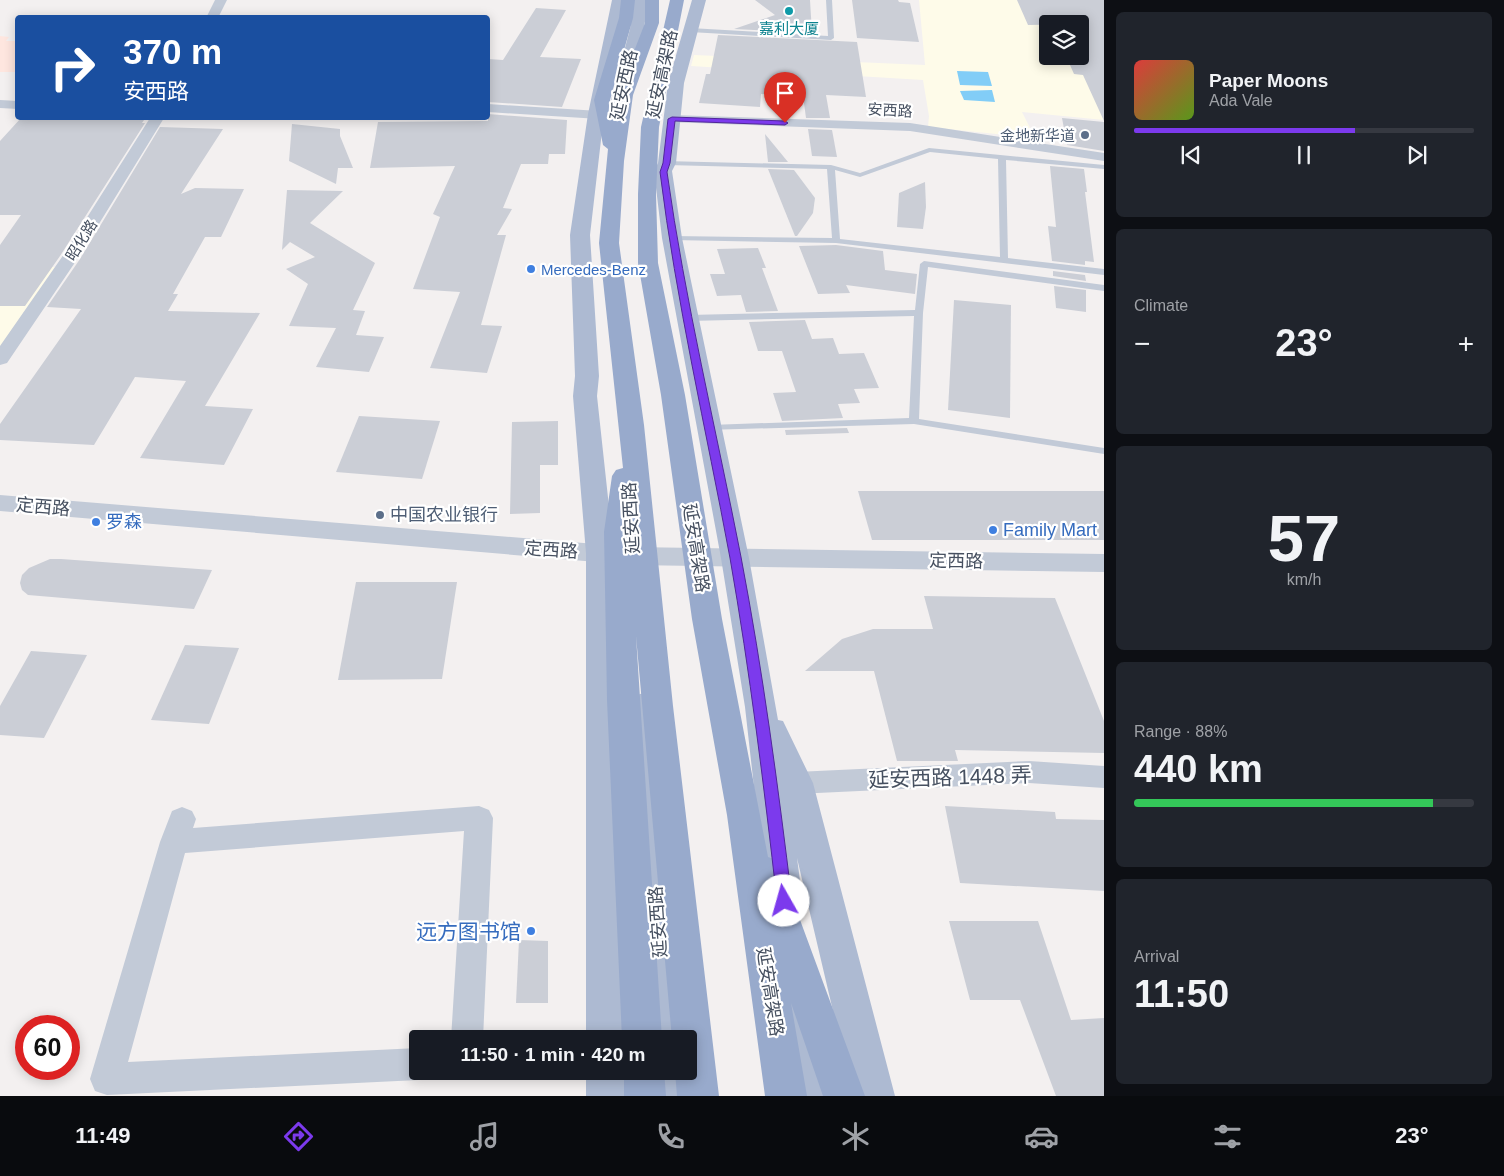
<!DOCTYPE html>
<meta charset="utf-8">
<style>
body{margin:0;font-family:Arial,"Noto Sans SC",sans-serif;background:#20242c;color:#f1f3f6;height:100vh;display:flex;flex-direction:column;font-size:19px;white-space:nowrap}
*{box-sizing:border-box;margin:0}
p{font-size:16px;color:#9ea1a6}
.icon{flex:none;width:28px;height:28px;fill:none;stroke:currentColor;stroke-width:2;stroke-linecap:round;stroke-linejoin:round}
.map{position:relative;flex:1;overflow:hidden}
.details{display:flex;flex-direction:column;gap:12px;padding:12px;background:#0d0f14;width:400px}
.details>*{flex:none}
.top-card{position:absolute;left:15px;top:15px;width:475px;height:105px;border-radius:5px;box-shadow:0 2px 12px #0003;background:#1a4fa0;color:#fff;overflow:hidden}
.tools{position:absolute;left:1039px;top:15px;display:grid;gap:10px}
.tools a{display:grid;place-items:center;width:50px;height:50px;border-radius:5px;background:#171b24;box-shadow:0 2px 12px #0003;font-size:25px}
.speed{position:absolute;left:15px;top:1015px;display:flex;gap:10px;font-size:25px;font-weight:700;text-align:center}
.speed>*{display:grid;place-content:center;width:65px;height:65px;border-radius:50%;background:#171b24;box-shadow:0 2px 12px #0003;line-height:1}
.speed .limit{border:8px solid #d22;background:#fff;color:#111}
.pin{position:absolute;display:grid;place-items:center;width:42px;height:42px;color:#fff;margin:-51px -21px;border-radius:50% 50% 50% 0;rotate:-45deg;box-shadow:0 0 5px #0007}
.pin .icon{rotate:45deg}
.me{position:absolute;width:55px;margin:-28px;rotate:353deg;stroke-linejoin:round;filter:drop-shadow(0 0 4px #0008)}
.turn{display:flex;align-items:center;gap:18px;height:105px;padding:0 25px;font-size:22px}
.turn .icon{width:65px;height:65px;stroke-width:2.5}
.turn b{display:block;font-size:35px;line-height:42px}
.big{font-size:38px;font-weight:700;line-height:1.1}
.details .card{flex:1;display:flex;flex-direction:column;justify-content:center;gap:8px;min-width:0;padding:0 18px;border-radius:8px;background:#20242c}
.details .dial{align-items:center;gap:0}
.dial b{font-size:65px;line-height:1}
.song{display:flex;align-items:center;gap:15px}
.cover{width:60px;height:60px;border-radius:8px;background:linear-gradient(135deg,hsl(0 70% 55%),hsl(90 70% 35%))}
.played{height:5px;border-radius:2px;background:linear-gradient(90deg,#7c3aed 65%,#363941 65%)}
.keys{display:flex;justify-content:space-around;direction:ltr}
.heat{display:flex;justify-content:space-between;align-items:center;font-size:28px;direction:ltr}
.charge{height:8px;border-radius:4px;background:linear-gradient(90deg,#34c759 88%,#363941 0)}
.trip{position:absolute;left:409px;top:1030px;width:288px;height:50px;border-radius:5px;background:#171b24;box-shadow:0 2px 12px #0003;font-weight:700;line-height:50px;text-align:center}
.tab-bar{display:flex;height:80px;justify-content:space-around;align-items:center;background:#090b0e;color:#9ea1a6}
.tab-bar .icon{width:35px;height:35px}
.tab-bar .current{color:#7c3aed}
.tab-bar b{font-size:22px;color:#f1f3f6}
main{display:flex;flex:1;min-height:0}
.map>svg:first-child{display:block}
.commercial{fill:#fefbe9;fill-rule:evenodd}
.medical{fill:#fee6df}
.water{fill:#82cdf7}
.building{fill:#cbced6}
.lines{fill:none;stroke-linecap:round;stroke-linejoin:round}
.service{fill:#c2cad7;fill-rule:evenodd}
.minor{fill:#c2cad7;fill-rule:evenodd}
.tertiary{fill:#c2cad7;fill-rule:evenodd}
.primary{fill:#adbad2;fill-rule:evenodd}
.trunk{fill:#98aacc;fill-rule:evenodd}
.route{fill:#7c3aed;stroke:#51269a}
.culture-dot{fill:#0f9aa8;stroke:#fff;stroke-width:2}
.service-dot{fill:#5c6f8a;stroke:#fff;stroke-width:2}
.shop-dot{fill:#3f7fe0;stroke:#fff;stroke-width:2}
.labels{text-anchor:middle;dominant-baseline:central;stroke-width:4.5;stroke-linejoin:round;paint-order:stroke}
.far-culture-label{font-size:15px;fill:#0d838f;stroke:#fff}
.far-street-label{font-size:15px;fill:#465060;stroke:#fff}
.far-service-label{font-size:15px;fill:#4e5e75;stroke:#fff;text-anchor:end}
.far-shop-label{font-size:15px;fill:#366cbe;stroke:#fff;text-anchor:start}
.street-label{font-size:18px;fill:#465060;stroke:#fff}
.service-label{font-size:18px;fill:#4e5e75;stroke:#fff;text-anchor:start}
.shop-label{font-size:18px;fill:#366cbe;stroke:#fff;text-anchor:start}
.near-street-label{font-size:21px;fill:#465060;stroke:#fff}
.near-shop-label{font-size:21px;fill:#366cbe;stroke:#fff;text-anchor:end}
</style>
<main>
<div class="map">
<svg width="1104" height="1096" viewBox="0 0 1104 1096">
<rect width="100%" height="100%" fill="#f3f0f0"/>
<g class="commercial">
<path d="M919,0H1104V120L1022,112L1035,138L928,127L929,116L923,80L691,66L694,55L925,65ZM1048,24H1080V56H1048Z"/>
<path d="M0,266L55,267L0,347Z"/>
</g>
<path class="medical" d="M0,36L9,37L6,41H17V72H0Z"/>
<g class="water">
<path d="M957,71L988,72L992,86L960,85Z"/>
<path d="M992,90L995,102L964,100L960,91Z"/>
</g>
<g class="building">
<path d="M755,0H810L812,33L734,29L775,15Z"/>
<path d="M852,0H898L899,2L910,3L919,42L857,38Z"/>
<path d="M1017,0H1104V121L1083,75L1074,74L1066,56H1080V24L1028,25Z"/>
<path d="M536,8L566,10L540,57L581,59L562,107L488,102V59L503,60Z"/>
<path d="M718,35L857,42L866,97L826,95L830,118H806L803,96L761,94L760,107L699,103L706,74H710Z"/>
<path d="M488,114L567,120L565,154H549L548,164H521L503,208L512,209L497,235H506L481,325L502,326L487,373L430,368L460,292L413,289L440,217L433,214L455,166L370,168L378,122L488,121Z"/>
<path d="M21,118H139L138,120H144L142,123H145L60,256L25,306H0V245L21,215H0V141Z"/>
<path d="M1062,118L1104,122V151L1067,145Z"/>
<path d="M292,124L340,129V136L353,168H338L336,184L289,161Z"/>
<path d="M160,127L223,129L181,194L195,188L244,189L221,237H205L173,294H178L168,311L260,313L205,406L253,409L224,465L140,458L186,381L135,377L94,445L0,440V424L81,309L47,307L80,259Z"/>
<path d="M808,129L832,130L837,157L812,156Z"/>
<path d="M765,134L788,162H768Z"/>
<path d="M1050,166L1084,169L1087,192H1085L1094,262L1085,261V265L1052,261L1048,226L1056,227Z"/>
<path d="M768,169L794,170L815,198L813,213L797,236H795Z"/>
<path d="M925,182L926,207L923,229L897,227L899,193Z"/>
<path d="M287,190L343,191L310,223L375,263L353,310L365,311L356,335L384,337L369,372L316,367L336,328L289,326L308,284L286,269L315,257L290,242L282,250Z"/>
<path d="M836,245L883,251L885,270L917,274L915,294L846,285L850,293L818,294L799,246Z"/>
<path d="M758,248L766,268H762L778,311L746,312L741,295L717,296L710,274H725L717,249Z"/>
<path d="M1053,271L1085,275L1086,281L1053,276Z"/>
<path d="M1054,286L1086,290V312L1056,308Z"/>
<path d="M954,300L1011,305L1010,418L948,410Z"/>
<path d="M805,320L812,339L833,338L839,354L864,353L879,388L854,389L860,403L838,404L843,418L782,421L773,393L796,392L782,351H758L749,322Z"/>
<path d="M359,416L440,421L422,479L336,472Z"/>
<path d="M558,421V465H540V513L510,514L512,422Z"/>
<path d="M847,428L849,433L786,435L785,430Z"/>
<path d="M858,491H1104V540H872Z"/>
<path d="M50,559H61L212,570L194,609L28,595L22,590L20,583L22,575L29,568Z"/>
<path d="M356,582H457L442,679L338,680Z"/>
<path d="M924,596L1055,598L1104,721V753L955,750L958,761H897L874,671H805L842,639L873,629H933Z"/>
<path d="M185,645L239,648L209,724L151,720Z"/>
<path d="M31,651L87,655L44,738L0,735V706Z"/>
<path d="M945,806L1055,812L1056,819L1104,820V891L960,883Z"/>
<path d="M949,921H1038L1071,1020L1104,1018V1096H1056L1020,1000H970Z"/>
<path d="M519,940L548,941V1003H516Z"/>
</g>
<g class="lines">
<g class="service">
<path d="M826,0H832L834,38L831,40L690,32L687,30L690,28L828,36Z"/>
<path d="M929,148L1104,165V169L1006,160L1008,258L1104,269V275L836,243L672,240L668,238L672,236L832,238L827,169L667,165H664V161L831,165L860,173ZM930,152L998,159L1000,257L840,239L835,170L860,177Z"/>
<path d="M924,261L1104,285V291L928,267L923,313L919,419L1104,448V454L914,424L706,430L705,428L710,425L909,418L914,316L688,321L684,318L688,315L915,310L920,264Z"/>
</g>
<g class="minor">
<path d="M215,0H227L218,18H206Z"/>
<path d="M0,100L18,101V109L0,108Z"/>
<path d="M488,104L615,112L622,116L615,120L488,112Z"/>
<path d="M672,115L910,123L1104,153V161L910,131L667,122L665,119L667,116Z"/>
<path d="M150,118H164L78,258L7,363L0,365V346L62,257Z"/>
<path d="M1029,761L1104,766V788L1029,783L796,794L786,791L782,783L786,775L796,772Z"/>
<path d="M479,806L489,810L493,818L483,1039H451L464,831L185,853L128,1062L418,1048V1071H431L430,1075L418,1080L107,1095L95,1091L90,1079L160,842L172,811L182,807L192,811L196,819L193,828Z"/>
</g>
<path class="tertiary" d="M0,495L632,547L1104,554V572L632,565L0,511Z"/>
<g class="primary">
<path d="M612,0H626L604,114L590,235L599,376L597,396L614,553L626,1039H586V553L573,396L575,376L570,235L588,114Z"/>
<path d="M634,0H648L644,29L625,108L623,112H611L609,108L630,29Z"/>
<path d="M692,0H706L684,83L676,163L672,171L682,238L749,558L778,720L783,721L813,783L895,1096H853L797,858L803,903L798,914L785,919L772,914L767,903L745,707L721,558L662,238L654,171L658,163L668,83Z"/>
<path d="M643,693L654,697L659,705L686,1039H646L627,705L632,697Z"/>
<path d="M795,973L809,978L814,991L829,1096H787L776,991L781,978Z"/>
<path d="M688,1069L690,1096H648V1071H688Z"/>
<path d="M586,1071H626L628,1096H586Z"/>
</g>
<g class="trunk">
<path d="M621,0H635L633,18L610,100L614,115L617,95L645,23V0H659V23L633,95L624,161L619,243L644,425L673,706L719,1096H677L675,1071H688V1039H672L636,636L662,1039H622L607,700L604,532L612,476L616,470L623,468L599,243L608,149L603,145L594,100L619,18Z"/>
<path d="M670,0H684L659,127L656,194L658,263L685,395L722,619L768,857L777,860L782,871L865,1096H823L791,1003L807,1096H765L727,815L692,619L661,395L638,263V194L641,127Z"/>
<path d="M624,1071H664L666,1096H624Z"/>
</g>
</g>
<path class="route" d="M672,117L785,121L788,123L785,125L675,121L670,163L667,172C685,301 716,429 741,557C763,672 778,786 792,901L790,906L784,908L779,906L777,901C764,786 750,672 730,558C706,429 676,301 660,172L663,163L668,119Z"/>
<circle class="culture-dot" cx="789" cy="11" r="5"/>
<g class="service-dot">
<circle cx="1085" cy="135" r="5"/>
<circle cx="380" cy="515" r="5"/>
</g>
<g class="shop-dot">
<circle cx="531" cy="269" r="5"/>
<circle cx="96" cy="522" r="5"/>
<circle cx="993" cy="530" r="5"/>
<circle cx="531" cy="931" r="5"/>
</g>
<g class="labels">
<g class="far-culture-label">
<text x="789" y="28">嘉利大厦</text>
</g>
<g class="far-street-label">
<text transform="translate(890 110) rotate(3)">安西路</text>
<text transform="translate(81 240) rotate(-58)">昭化路</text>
</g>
<g class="far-service-label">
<text x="1075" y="135">金地新华道</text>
</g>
<g class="far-shop-label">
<text x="541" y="269">Mercedes-Benz</text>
</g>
<g class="street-label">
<text transform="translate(662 74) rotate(-78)">延安高架路</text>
<text transform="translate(624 85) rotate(-78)">延安西路</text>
<text transform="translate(43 507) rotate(5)">定西路</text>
<text transform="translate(631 518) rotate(-93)">延安西路</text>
<text transform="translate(696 548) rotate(81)">延安高架路</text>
<text transform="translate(551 550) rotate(4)">定西路</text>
<text transform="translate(956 561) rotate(1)">定西路</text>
<text transform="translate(658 922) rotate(-94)">延安西路</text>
<text transform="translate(770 992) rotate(81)">延安高架路</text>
</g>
<g class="service-label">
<text x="390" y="515">中国农业银行</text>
</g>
<g class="shop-label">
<text x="106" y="522">罗森</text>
<text x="1003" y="530">Family Mart</text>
</g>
<g class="near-street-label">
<text transform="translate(950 777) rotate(-2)">延安西路 1448 弄</text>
</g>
<g class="near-shop-label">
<text x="521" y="931">远方图书馆</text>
</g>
</g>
</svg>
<div class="tools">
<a><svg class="icon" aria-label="layers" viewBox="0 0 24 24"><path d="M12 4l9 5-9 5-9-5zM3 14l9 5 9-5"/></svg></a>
</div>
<div class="speed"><div class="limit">60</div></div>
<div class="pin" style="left:785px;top:123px;background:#d93025"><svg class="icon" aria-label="arrive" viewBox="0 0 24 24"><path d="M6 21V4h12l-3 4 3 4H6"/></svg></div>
<svg class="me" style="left:784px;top:901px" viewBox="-20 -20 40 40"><circle r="19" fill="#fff"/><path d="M0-13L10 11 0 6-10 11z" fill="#7c3aed"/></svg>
<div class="trip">11:50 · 1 min · 420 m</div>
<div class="top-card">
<div class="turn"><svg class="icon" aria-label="right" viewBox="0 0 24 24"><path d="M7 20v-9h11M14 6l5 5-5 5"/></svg><div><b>370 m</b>安西路</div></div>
</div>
</div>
<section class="details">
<div class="card">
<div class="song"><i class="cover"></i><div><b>Paper Moons</b><p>Ada Vale</p></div></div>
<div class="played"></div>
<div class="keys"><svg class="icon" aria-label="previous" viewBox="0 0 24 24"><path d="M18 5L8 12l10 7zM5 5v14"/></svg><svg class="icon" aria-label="pause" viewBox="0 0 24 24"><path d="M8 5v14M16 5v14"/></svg><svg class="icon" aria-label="next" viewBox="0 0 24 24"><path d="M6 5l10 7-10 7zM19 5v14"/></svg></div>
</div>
<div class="card"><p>Climate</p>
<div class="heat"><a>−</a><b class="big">23°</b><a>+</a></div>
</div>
<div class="card dial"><b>57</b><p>km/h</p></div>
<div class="card"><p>Range · 88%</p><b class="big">440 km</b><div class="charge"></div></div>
<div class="card"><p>Arrival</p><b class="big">11:50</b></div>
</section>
</main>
<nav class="tab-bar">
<b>11:49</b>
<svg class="icon current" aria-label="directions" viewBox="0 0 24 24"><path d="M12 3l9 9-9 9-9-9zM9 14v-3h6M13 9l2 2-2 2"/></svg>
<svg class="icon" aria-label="music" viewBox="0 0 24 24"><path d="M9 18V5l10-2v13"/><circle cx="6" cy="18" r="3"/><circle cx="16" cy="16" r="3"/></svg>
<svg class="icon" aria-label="phone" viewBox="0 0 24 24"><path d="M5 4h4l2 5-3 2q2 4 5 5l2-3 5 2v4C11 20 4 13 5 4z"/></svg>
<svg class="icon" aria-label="climate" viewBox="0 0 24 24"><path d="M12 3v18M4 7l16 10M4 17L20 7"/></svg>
<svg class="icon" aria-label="car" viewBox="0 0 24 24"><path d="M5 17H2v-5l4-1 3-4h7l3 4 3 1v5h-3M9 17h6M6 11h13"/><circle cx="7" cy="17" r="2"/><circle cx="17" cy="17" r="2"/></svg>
<svg class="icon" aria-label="filters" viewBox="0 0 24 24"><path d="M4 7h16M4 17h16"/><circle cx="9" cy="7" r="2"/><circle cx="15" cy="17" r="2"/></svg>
<b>23°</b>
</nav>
